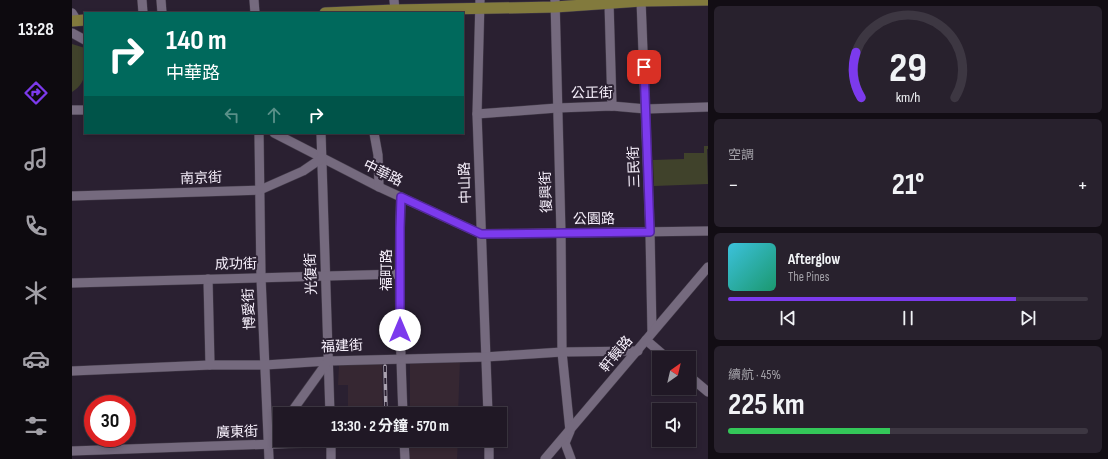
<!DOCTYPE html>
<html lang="zh-TW">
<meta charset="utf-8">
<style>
body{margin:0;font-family:"Sofia Sans Condensed","Noto Sans TC",sans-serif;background:#28212d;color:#f1f3f6;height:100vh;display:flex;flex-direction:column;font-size:15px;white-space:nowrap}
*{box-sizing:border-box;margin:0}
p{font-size:13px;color:#a2a0a7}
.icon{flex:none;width:22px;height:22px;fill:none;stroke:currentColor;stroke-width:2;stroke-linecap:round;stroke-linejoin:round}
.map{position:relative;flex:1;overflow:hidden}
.drawer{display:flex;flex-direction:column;gap:6px;padding:6px;background:#120d14;width:400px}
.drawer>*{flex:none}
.hud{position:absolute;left:12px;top:12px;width:380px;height:122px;border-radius:0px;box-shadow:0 2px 6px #0003,0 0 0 1px #3d3742;background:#00695c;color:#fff;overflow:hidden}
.needle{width:26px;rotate:34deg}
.buttons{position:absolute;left:580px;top:351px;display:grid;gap:8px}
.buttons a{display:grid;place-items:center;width:44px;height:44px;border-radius:0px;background:#201825;box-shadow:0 2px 6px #0003,0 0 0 1px #3d3742;font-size:20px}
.speed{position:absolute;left:12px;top:395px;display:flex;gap:8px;font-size:20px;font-weight:700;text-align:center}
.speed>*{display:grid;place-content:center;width:52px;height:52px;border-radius:50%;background:#201825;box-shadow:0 2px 6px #0003,0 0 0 1px #3d3742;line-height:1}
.speed .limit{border:6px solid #d22;background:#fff;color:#111}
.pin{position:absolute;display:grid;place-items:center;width:34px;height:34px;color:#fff;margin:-17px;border-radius:8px;box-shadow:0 2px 6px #0006}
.me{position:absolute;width:44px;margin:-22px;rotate:0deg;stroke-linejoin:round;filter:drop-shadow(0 0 3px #0008)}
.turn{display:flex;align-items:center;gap:14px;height:84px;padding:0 16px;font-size:18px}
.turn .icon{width:52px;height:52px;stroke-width:2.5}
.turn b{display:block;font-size:28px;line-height:34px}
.lanes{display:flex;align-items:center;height:38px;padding:0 16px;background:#0003;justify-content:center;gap:20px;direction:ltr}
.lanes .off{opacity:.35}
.big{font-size:30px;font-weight:700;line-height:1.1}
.drawer .widget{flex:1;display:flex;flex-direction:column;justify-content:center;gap:6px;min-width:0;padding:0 14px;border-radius:6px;background:#28212d}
.drawer .dial{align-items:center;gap:0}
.dial svg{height:104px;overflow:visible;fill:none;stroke:#3d3742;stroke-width:7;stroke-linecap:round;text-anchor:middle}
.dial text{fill:#f1f3f6;stroke:none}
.song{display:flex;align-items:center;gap:12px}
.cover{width:48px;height:48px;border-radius:6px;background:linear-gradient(135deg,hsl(190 70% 55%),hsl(160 70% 35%))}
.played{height:4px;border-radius:2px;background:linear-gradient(90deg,#7c3aed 80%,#3d3742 80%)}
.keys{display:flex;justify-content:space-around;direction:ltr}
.heat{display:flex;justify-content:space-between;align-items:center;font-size:22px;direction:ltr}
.charge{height:6px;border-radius:3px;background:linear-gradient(90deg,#34c759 45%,#3d3742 0)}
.trip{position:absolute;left:201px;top:407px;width:234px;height:40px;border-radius:0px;background:#201825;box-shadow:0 2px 6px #0003,0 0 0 1px #3d3742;font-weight:700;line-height:40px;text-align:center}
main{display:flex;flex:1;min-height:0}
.menu{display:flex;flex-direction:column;width:72px;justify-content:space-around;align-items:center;background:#0d0a0f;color:#a2a0a7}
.menu .icon{width:28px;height:28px}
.menu .current{color:#7c3aed}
.menu b{font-size:18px;color:#f1f3f6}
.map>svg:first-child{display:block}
.commercial{fill:#362732}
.green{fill:#40422b}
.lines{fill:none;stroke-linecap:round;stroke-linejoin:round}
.minor-casing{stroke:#453d4b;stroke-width:10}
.major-casing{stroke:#453d4b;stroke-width:12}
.minor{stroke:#756a7e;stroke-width:9}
.major{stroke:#827a3d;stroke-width:11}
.rail-casing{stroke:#aaa2b0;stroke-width:3.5}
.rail{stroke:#2a2031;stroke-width:2;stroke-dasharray:6;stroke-linecap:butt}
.route-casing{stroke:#51269a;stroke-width:10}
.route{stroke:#7c3aed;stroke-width:7}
.labels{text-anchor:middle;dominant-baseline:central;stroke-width:4;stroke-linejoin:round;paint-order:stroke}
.street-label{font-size:14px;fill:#f7f0fc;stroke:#2a2031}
</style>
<main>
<nav class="menu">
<b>13:28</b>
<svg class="icon current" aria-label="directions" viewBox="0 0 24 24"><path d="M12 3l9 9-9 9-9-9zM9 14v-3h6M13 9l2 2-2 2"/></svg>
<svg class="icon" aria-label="music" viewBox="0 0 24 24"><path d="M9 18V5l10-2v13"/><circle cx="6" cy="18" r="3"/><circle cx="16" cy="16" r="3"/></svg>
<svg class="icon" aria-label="phone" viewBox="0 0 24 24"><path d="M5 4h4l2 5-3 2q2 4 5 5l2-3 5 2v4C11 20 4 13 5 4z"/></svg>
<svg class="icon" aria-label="climate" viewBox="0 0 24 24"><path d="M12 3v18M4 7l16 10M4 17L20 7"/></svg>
<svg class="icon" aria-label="car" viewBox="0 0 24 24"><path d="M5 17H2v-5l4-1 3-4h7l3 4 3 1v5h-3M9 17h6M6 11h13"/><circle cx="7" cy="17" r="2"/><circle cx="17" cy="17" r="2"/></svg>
<svg class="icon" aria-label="filters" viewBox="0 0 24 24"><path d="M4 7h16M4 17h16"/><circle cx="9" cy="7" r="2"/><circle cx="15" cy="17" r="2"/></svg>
</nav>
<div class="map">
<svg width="636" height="459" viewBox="0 0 636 459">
<rect width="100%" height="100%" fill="#2a2031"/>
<g class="commercial">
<path d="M388,360L386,414H338V361Z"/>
<path d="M310,363L311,413L276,414V385H266L267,365Z"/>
<path d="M338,440H386L385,459H338Z"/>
</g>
<g class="green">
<path d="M0,44L13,48C13,66 17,82 0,92Z"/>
<path d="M632,146H636V149H635L636,184L582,186L581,160L612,159V153H632Z"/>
</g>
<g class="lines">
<g class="minor-casing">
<g id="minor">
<path d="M70,0L71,13"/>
<path d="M89,0L90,13"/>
<path d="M182,0L183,13"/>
<path d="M322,0L323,10"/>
<path d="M408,0L405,114L416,414"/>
<path d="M483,0L489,233L490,352L498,431L493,443L499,459"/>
<path d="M569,0L578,232L580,332"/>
<path d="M537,3L540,106"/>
<path d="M0,13L5,21"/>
<path d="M0,33L13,40"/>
<path d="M0,110H13"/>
<path d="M405,114L485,108L540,106L574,109L636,107"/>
<path d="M187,133L189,278L197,459"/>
<path d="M202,133L307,187L409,234L636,231"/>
<path d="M249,133L258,414"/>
<path d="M302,133L306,155L307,187"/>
<path d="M0,196L188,190L231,171L250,158"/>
<path d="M329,197C326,269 328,342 331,414"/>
<path d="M136,279L138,365"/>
<path d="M0,283L328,274"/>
<path d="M574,340L595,358"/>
<path d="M0,371L138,365H193L256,361L413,357L490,352L566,351"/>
<path d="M617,376L636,392"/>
<path d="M218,414L256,361"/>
<path d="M259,440V459"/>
<path d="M332,440L333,459"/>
<path d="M417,440V459"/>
<path d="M197,445L208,429"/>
<path d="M0,451L259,442L332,441"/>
<path d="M473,459L636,267"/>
</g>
</g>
<g class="major-casing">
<g id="major">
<path d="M253,13L323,10L483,7L569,1L636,0"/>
<path d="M0,21L13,20"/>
</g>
</g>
<use href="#minor" class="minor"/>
<use href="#major" class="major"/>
<g class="rail-casing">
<path id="rail" d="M313,366L314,414"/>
</g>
<use href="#rail" class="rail"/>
</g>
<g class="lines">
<g class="route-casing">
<path id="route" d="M328,330V228L329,197L409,234L578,232L572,67"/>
</g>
<use href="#route" class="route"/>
</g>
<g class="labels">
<g class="street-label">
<text transform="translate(520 93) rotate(-1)">公正街</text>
<text transform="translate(562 167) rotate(-92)">三民街</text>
<text transform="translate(311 173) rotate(26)">中華路</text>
<text transform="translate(129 178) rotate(-2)">南京街</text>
<text transform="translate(393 183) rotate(-92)">中山路</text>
<text transform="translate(474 192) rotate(-92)">復興街</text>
<text transform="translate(522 219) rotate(-1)">公園路</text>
<text transform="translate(164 264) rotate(-1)">成功街</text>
<text transform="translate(314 270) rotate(-90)">福町路</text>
<text transform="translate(239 274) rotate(-92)">光復街</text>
<text transform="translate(177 309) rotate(-93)">博愛街</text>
<text transform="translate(270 346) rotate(-3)">福建街</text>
<text transform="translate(544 354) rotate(-50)">軒轅路</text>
<text transform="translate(165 432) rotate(-2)">廣東街</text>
</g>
</g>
</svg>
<div class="buttons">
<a><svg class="needle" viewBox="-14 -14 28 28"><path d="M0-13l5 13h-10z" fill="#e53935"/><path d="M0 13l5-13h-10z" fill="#a2a0a7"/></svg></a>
<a><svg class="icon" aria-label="sound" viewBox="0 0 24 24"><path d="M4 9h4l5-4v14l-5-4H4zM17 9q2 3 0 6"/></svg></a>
</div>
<div class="speed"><div class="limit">30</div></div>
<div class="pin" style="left:572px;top:67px;background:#d93025"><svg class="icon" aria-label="arrive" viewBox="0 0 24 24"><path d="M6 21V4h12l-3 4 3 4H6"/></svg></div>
<svg class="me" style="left:328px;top:330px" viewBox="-20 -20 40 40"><circle r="19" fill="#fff"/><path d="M0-13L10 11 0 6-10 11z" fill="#7c3aed"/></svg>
<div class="trip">13:30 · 2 分鐘 · 570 m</div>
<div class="hud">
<div class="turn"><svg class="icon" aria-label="right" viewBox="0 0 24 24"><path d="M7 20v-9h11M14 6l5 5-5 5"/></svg><div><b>140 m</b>中華路</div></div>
<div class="lanes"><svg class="icon off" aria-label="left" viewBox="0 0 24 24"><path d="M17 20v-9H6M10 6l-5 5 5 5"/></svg><svg class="icon off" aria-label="ahead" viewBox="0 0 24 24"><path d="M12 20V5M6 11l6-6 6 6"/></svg><svg class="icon" aria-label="right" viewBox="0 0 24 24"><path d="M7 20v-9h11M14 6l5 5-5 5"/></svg></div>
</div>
</div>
<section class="drawer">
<div class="widget dial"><svg viewBox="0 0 100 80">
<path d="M14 69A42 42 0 1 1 86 69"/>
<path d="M14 69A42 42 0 0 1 10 34" stroke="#7c3aed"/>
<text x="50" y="56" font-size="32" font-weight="700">29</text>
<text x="50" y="72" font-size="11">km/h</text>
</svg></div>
<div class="widget"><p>空調</p>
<div class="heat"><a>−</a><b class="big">21°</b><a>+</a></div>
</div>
<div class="widget">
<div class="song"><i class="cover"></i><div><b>Afterglow</b><p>The Pines</p></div></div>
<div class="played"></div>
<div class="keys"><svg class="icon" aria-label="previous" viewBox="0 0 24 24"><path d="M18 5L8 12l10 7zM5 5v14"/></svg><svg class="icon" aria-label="pause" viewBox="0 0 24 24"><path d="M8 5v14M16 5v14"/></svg><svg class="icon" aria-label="next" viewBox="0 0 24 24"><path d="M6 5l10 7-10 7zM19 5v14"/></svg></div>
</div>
<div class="widget"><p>續航 · 45%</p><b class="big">225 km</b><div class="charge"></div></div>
</section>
</main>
